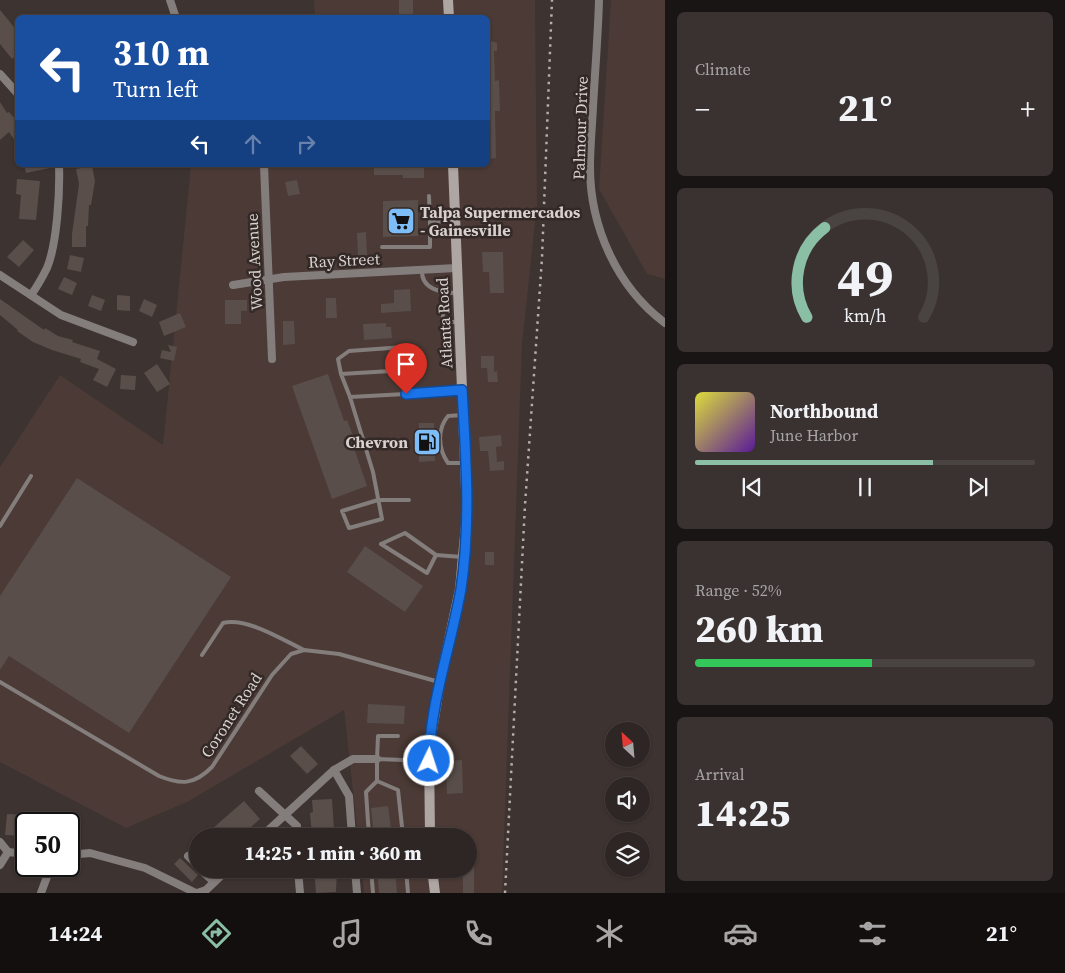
<!DOCTYPE html>
<meta charset="utf-8">
<style>
body{margin:0;font-family:"Source Serif 4",serif;background:#3a3231;color:#f1f3f6;height:100vh;display:flex;flex-direction:column;font-size:19px;white-space:nowrap}
*{box-sizing:border-box;margin:0}
p{font-size:16px;color:#a7a5a6}
.icon{flex:none;width:28px;height:28px;fill:none;stroke:currentColor;stroke-width:2;stroke-linecap:round;stroke-linejoin:round}
.map{position:relative;flex:1;overflow:hidden}
.panel{display:flex;flex-direction:column;gap:12px;padding:12px;background:#191514;width:400px}
.panel>*{flex:none}
.top-card{position:absolute;left:15px;top:15px;width:475px;height:152px;border-radius:8px;box-shadow:0 1px 4px #0004,0 0 0 1px #494341;background:#1a4fa0;color:#fff;overflow:hidden}
.needle{width:32px;rotate:334deg}
.controls{position:absolute;left:605px;top:722px;display:grid;gap:10px}
.controls a{display:grid;place-items:center;width:45px;height:45px;border-radius:50%;background:#2e2624;box-shadow:0 1px 4px #0004,0 0 0 1px #494341;font-size:25px}
.speed{position:absolute;left:15px;top:812px;display:flex;gap:10px;font-size:25px;font-weight:700;text-align:center}
.speed>*{display:grid;place-content:center;width:65px;height:65px;border-radius:50%;background:#2e2624;box-shadow:0 1px 4px #0004,0 0 0 1px #494341;line-height:1}
.speed .limit{border:2px solid #111;border-radius:8px;background:#fff;color:#111}
.pin{position:absolute;display:grid;place-items:center;width:42px;height:42px;color:#fff;margin:-51px -21px;border-radius:50% 50% 50% 0;rotate:-45deg;box-shadow:0 0 5px #0007}
.pin .icon{rotate:45deg}
.me{position:absolute;width:55px;margin:-28px;rotate:4deg;stroke-linejoin:round;filter:drop-shadow(0 0 4px #0008)}
.turn{display:flex;align-items:center;gap:18px;height:105px;padding:0 15px;font-size:22px}
.turn .icon{width:65px;height:65px;stroke-width:2.5}
.turn b{display:block;font-size:35px;line-height:42px}
.lanes{display:flex;align-items:center;height:48px;padding:0 15px;background:#0003;justify-content:center;gap:25px;direction:ltr}
.lanes .off{opacity:.35}
.big{font-size:38px;font-weight:800;line-height:1.1}
.panel .tile{flex:1;display:flex;flex-direction:column;justify-content:center;gap:8px;min-width:0;padding:0 18px;border-radius:8px;background:#3a3231}
.panel .dial{align-items:center;gap:0}
.dial svg{height:130px;overflow:visible;fill:none;stroke:#494341;stroke-width:7;stroke-linecap:round;text-anchor:middle}
.dial text{fill:#f1f3f6;stroke:none}
.song{display:flex;align-items:center;gap:15px}
.cover{width:60px;height:60px;border-radius:8px;background:linear-gradient(135deg,hsl(60 70% 55%),hsl(270 70% 35%))}
.played{height:5px;border-radius:2px;background:linear-gradient(90deg,#8abfa5 70%,#494341 70%)}
.keys{display:flex;justify-content:space-around;direction:ltr}
.heat{display:flex;justify-content:space-between;align-items:center;font-size:28px;direction:ltr}
.charge{height:8px;border-radius:4px;background:linear-gradient(90deg,#34c759 52%,#494341 0)}
.trip{position:absolute;left:189px;top:828px;width:288px;height:50px;border-radius:25px;background:#2e2624;box-shadow:0 1px 4px #0004,0 0 0 1px #494341;font-weight:800;line-height:50px;text-align:center}
.dock{display:flex;height:80px;justify-content:space-around;align-items:center;background:#120f0e;color:#a7a5a6}
.dock .icon{width:35px;height:35px}
.dock .on{color:#8abfa5}
.dock b{font-size:22px;color:#f1f3f6}
main{display:flex;flex:1;min-height:0}
.map>svg:first-child{display:block}
.built{fill:#4b3a35}
.building{fill:#594e4a}
.lines{fill:none;stroke-linecap:round;stroke-linejoin:round}
.service{stroke:#837d7c;stroke-width:4}
.minor{stroke:#837d7c;stroke-width:8}
.secondary{stroke:#aea6a3;stroke-width:10}
.rail{stroke:#b5aeab;stroke-width:2.5;stroke-dasharray:2.5 5;stroke-linecap:butt}
.route-casing{stroke:#114b97;stroke-width:12}
.route{stroke:#1a73e8;stroke-width:9}
.labels{text-anchor:middle;dominant-baseline:central;stroke-width:5;stroke-linejoin:round;paint-order:stroke}
.street-label{font-size:16px;fill:#d8d1cf;stroke:#332926}
.poi-label{font-size:16px;font-weight:bold;fill:#d8d1cf;stroke:#332926;text-anchor:start}
</style>
<main>
<div class="map">
<svg width="665" height="893" viewBox="0 0 665 893">
<rect width="100%" height="100%" fill="#3d3330"/>
<g class="built">
<path d="M314,0H535L537,205L522,345L502,893H364L362,869H468V836H358L344,710L187,802L126,828L0,762V467L60,375L163,445L191,165H488V18L315,17Z"/>
<path d="M611,0H665V279L647,274L599,189Z"/>
</g>
<g class="building">
<rect x="399" y="0" width="14" height="18"/>
<path d="M0,10L18,32V55L12,59L0,44Z"/>
<path d="M488,40L497,43V51H494L495,81L499,80L500,111H495L496,158L488,159Z"/>
<path d="M0,102L7,113L9,112L18,122V145L9,132L0,140Z"/>
<path d="M24,165H50V168L26,173Z"/>
<path d="M424,165V178H403V175H374V166Z"/>
<path d="M92,166L95,181L91,205H89L88,226H86V247H72V234L79,184L76,169Z"/>
<path d="M17,179L40,181L36,220L19,219L21,195L16,194Z"/>
<path d="M297,180L300,194L288,196L285,182Z"/>
<path d="M418,200V236L383,237V201Z"/>
<path d="M366,232L367,255H358L357,233Z"/>
<path d="M23,240L34,250L19,267L7,257Z"/>
<path d="M482,252H503L504,293H490L489,272H483Z"/>
<path d="M70,255L84,258L81,272L67,269Z"/>
<path d="M64,277L77,283L72,295L58,289Z"/>
<path d="M410,289L411,311L381,313V304L394,303V290Z"/>
<path d="M92,295L105,300L101,311L88,306Z"/>
<path d="M117,295L130,296V311L117,310Z"/>
<path d="M326,298H336L337,318H326Z"/>
<path d="M0,299L44,330L45,328L58,336L73,340L72,342L100,351L97,359L116,369L107,387L93,380L99,369L80,362L81,359L52,350L33,342L17,331L18,330L0,315Z"/>
<path d="M144,299L157,305L152,317L139,311Z"/>
<path d="M225,300H247V311H241V324H225Z"/>
<path d="M180,313L186,327L164,336L159,322Z"/>
<path d="M283,321H294L295,344L283,345Z"/>
<path d="M386,323V327H391L392,338L364,340L363,324Z"/>
<path d="M168,345L177,347L174,361L160,358L162,350L171,352Z"/>
<path d="M481,356H494V372L497,371L498,382H488L487,368H481Z"/>
<path d="M157,364L170,384L157,392L144,373Z"/>
<path d="M328,374L344,421L347,420L354,438L351,439L367,486L332,499L292,386Z"/>
<path d="M121,375L136,376L135,390L120,389Z"/>
<path d="M419,423H434L435,461L419,462Z"/>
<path d="M501,435L502,446L496,447L497,462L504,461V470L490,471L488,451H480L479,437Z"/>
<path d="M77,478L231,577L129,733L9,656L0,670V596Z"/>
<path d="M365,546L423,586L405,612L347,572Z"/>
<rect x="485" y="552" width="9" height="13"/>
<path d="M368,704L405,706L404,724L367,723Z"/>
<path d="M301,746L318,764L307,774L290,756Z"/>
<path d="M462,760L463,793L447,794L446,761Z"/>
<path d="M332,799L334,830H332V836H312L310,813L313,812L312,800Z"/>
<path d="M244,801L260,819L241,836H204Z"/>
<path d="M388,806L392,836H374L371,808Z"/>
<path d="M7,814L69,817L68,824H26V836L5,835Z"/>
<path d="M69,821L76,822L75,843L69,842Z"/>
<path d="M180,858L198,875L192,882L174,864Z"/>
<path d="M468,862H474V893H463V869H468Z"/>
<path d="M314,869H337L336,892L316,893Z"/>
<path d="M377,869H395L397,893H379Z"/>
</g>
<g class="lines">
<g class="service">
<path d="M429,196L430,222"/>
<path d="M382,247H430V222L454,221"/>
<path d="M422,270C421,289 441,293 457,293"/>
<path d="M444,293L442,299L443,319L447,322H458"/>
<path d="M341,374L408,370L404,347L349,351L338,359L341,374L350,397"/>
<path d="M462,415L448,416C437,429 438,449 448,463H464"/>
<path d="M409,500H378L342,511L349,528L382,519L373,472L350,397L460,391"/>
<path d="M0,526L31,476"/>
<path d="M381,544L405,533L436,555L462,557"/>
<path d="M381,544L427,573L436,555"/>
<path d="M202,655L223,623C247,617 283,640 304,650"/>
<path d="M0,682L159,776C181,785 194,785 212,767L272,675L291,654L304,650L339,654L439,682"/>
<path d="M377,759L378,736H398"/>
<path d="M377,781L398,790L403,836"/>
<path d="M369,836L366,792L377,781V759L429,761"/>
<path d="M371,869L373,893"/>
<path d="M406,869L408,893"/>
</g>
<g class="minor">
<path d="M170,0L176,18"/>
<path d="M599,0C598,36 595,71 593,107C592,127 590,147 590,167C590,227 617,287 665,323"/>
<path d="M0,74L18,94"/>
<path d="M264,165L272,359"/>
<path d="M0,275L61,315L133,342"/>
<path d="M233,285L284,277L456,268"/>
<path d="M31,295C37,287 42,278 47,268C57,244 60,192 59,165"/>
<path d="M334,770L349,796L352,836"/>
<path d="M259,791L297,826V836"/>
<path d="M262,836L334,770L353,759H377"/>
<path d="M0,842L8,852L26,854"/>
<path d="M69,855L90,853L145,868L196,893"/>
<path d="M188,856L198,866"/>
<path d="M0,865L8,852"/>
<path d="M200,869L214,882"/>
<path d="M298,869L300,893"/>
<path d="M355,869L357,893"/>
<path d="M223,874L299,875"/>
<path d="M41,893L51,866"/>
<path d="M197,893L206,890L227,870"/>
</g>
<g class="secondary">
<path d="M448,0L449,18"/>
<path d="M430,836L429,749L440,682L460,589L467,514L453,165"/>
<path d="M432,869L435,893"/>
</g>
<path class="rail" d="M505,893L525,505L542,258L552,0"/>
</g>
<g class="lines">
<g class="route-casing">
<path id="route" d="M406,394L462,390C466,456 471,523 461,589C451,646 430,703 429,761"/>
</g>
<use href="#route" class="route"/>
</g>
<defs>
<g id="supermarket-square" transform="scale(1.4375)"><rect x="-9" y="-9" width="18" height="18" rx="4" fill="#7dbef9" stroke="#332926"/><path d="M-6-5.5h2.5l.6 2H6L4.5 2H-2.5L-4.4-4H-6ZM-1.5 3.2a1.3 1.3 0 1 0 .1 0ZM3 3.2a1.3 1.3 0 1 0 .1 0Z" fill="#111"/></g>
<g id="fuel-square" transform="scale(1.4375)"><rect x="-9" y="-9" width="18" height="18" rx="4" fill="#7dbef9" stroke="#332926"/><path d="M-5.5-6h7V0h2V4h1.3V-2.5L3-4.5l.8-.8L6-3V5H2.5V1h-1V6h-7ZM-4.2-4.7v3.2H.2V-4.7Z" fill="#111"/></g>
</defs>
<g fill-rule="evenodd">
<use href="#supermarket-square" x="401" y="221"/>
<use href="#fuel-square" x="427" y="442"/>
</g>
<g class="labels">
<g class="street-label">
<text transform="translate(580 128) rotate(-88)">Palmour Drive</text>
<text transform="translate(344 260) rotate(-3)">Ray Street</text>
<text transform="translate(254 262) rotate(-93)">Wood Avenue</text>
<text transform="translate(444 323) rotate(-93)">Atlanta Road</text>
<text transform="translate(231 715) rotate(-57)">Coronet Road</text>
</g>
<g class="poi-label">
<text x="420" y="212">Talpa Supermercados<tspan x="420" dy="18">- Gainesville</tspan></text>
<text x="408" y="442" text-anchor="end">Chevron</text>
</g>
</g>
</svg>
<div class="controls">
<a><svg class="needle" viewBox="-14 -14 28 28"><path d="M0-13l5 13h-10z" fill="#e53935"/><path d="M0 13l5-13h-10z" fill="#a7a5a6"/></svg></a>
<a><svg class="icon" aria-label="sound" viewBox="0 0 24 24"><path d="M4 9h4l5-4v14l-5-4H4zM17 9q2 3 0 6"/></svg></a>
<a><svg class="icon" aria-label="layers" viewBox="0 0 24 24"><path d="M12 4l9 5-9 5-9-5zM3 14l9 5 9-5"/></svg></a>
</div>
<div class="speed"><div class="limit">50</div></div>
<div class="pin" style="left:406px;top:394px;background:#d93025"><svg class="icon" aria-label="arrive" viewBox="0 0 24 24"><path d="M6 21V4h12l-3 4 3 4H6"/></svg></div>
<svg class="me" style="left:429px;top:761px" viewBox="-20 -20 40 40"><circle r="17" fill="#1a73e8" stroke="#fff" stroke-width="3"/><path d="M0-11L8 9 0 5-8 9z" fill="#fff"/></svg>
<div class="trip">14:25 · 1 min · 360 m</div>
<div class="top-card">
<div class="turn"><svg class="icon" aria-label="left" viewBox="0 0 24 24"><path d="M17 20v-9H6M10 6l-5 5 5 5"/></svg><div><b>310 m</b>Turn left</div></div>
<div class="lanes"><svg class="icon" aria-label="left" viewBox="0 0 24 24"><path d="M17 20v-9H6M10 6l-5 5 5 5"/></svg><svg class="icon off" aria-label="ahead" viewBox="0 0 24 24"><path d="M12 20V5M6 11l6-6 6 6"/></svg><svg class="icon off" aria-label="right" viewBox="0 0 24 24"><path d="M7 20v-9h11M14 6l5 5-5 5"/></svg></div>
</div>
</div>
<section class="panel">
<div class="tile"><p>Climate</p>
<div class="heat"><a>−</a><b class="big">21°</b><a>+</a></div>
</div>
<div class="tile dial"><svg viewBox="0 0 100 80">
<path d="M14 69A42 42 0 1 1 86 69"/>
<path d="M14 69A42 42 0 0 1 25 14" stroke="#8abfa5"/>
<text x="50" y="56" font-size="32" font-weight="700">49</text>
<text x="50" y="72" font-size="11">km/h</text>
</svg></div>
<div class="tile">
<div class="song"><i class="cover"></i><div><b>Northbound</b><p>June Harbor</p></div></div>
<div class="played"></div>
<div class="keys"><svg class="icon" aria-label="previous" viewBox="0 0 24 24"><path d="M18 5L8 12l10 7zM5 5v14"/></svg><svg class="icon" aria-label="pause" viewBox="0 0 24 24"><path d="M8 5v14M16 5v14"/></svg><svg class="icon" aria-label="next" viewBox="0 0 24 24"><path d="M6 5l10 7-10 7zM19 5v14"/></svg></div>
</div>
<div class="tile"><p>Range · 52%</p><b class="big">260 km</b><div class="charge"></div></div>
<div class="tile"><p>Arrival</p><b class="big">14:25</b></div>
</section>
</main>
<nav class="dock">
<b>14:24</b>
<svg class="icon on" aria-label="directions" viewBox="0 0 24 24"><path d="M12 3l9 9-9 9-9-9zM9 14v-3h6M13 9l2 2-2 2"/></svg>
<svg class="icon" aria-label="music" viewBox="0 0 24 24"><path d="M9 18V5l10-2v13"/><circle cx="6" cy="18" r="3"/><circle cx="16" cy="16" r="3"/></svg>
<svg class="icon" aria-label="phone" viewBox="0 0 24 24"><path d="M5 4h4l2 5-3 2q2 4 5 5l2-3 5 2v4C11 20 4 13 5 4z"/></svg>
<svg class="icon" aria-label="climate" viewBox="0 0 24 24"><path d="M12 3v18M4 7l16 10M4 17L20 7"/></svg>
<svg class="icon" aria-label="car" viewBox="0 0 24 24"><path d="M5 17H2v-5l4-1 3-4h7l3 4 3 1v5h-3M9 17h6M6 11h13"/><circle cx="7" cy="17" r="2"/><circle cx="17" cy="17" r="2"/></svg>
<svg class="icon" aria-label="filters" viewBox="0 0 24 24"><path d="M4 7h16M4 17h16"/><circle cx="9" cy="7" r="2"/><circle cx="15" cy="17" r="2"/></svg>
<b>21°</b>
</nav>
